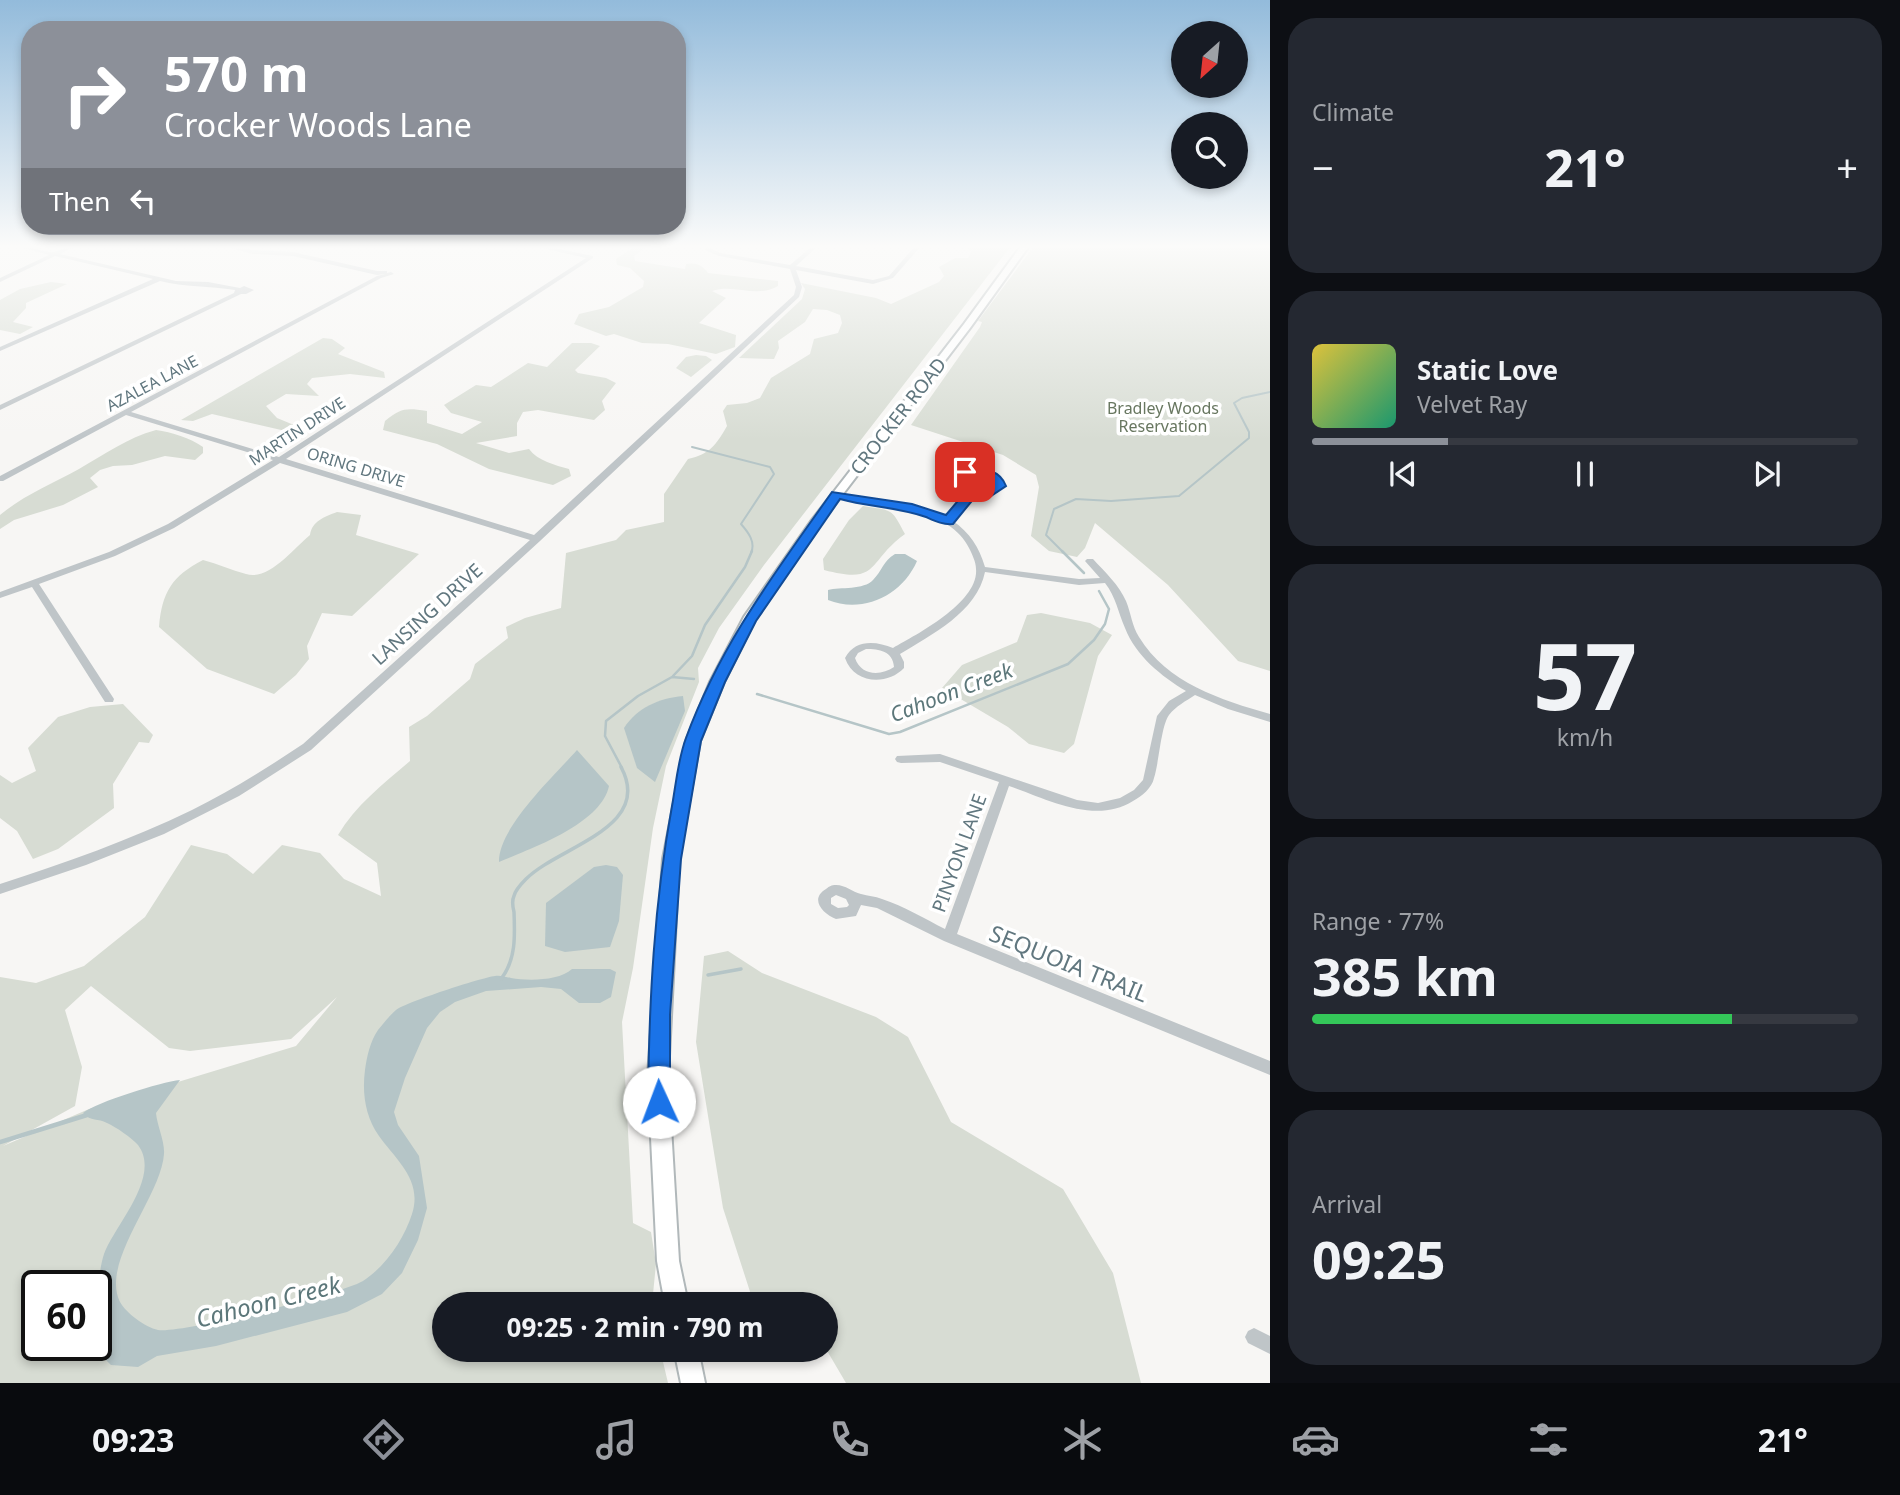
<!DOCTYPE html>
<meta charset="utf-8">
<style>
body{margin:0;font-family:"Noto Sans",sans-serif;background:#242831;color:#f1f3f6;height:100vh;display:flex;flex-direction:column;font-size:26px;white-space:nowrap}
*{box-sizing:border-box;margin:0}
p{font-size:23px;color:#9ea1a6}
.icon{flex:none;width:38px;height:38px;fill:none;stroke:currentColor;stroke-width:2;stroke-linecap:round;stroke-linejoin:round}
.map{position:relative;flex:1;overflow:hidden}
.sheet{display:flex;flex-direction:column;gap:18px;padding:18px;background:#0d0f14;width:630px}
.sheet>*{flex:none}
.top-card{position:absolute;left:21px;top:21px;width:665px;height:214px;border-radius:28px;box-shadow:0 4px 10px #0003;background:#8c9099;color:#fff;overflow:hidden}
.needle{width:46px;rotate:207deg}
.fabs{position:absolute;left:1171px;top:21px;display:grid;gap:14px}
.fabs a{display:grid;place-items:center;width:77px;height:77px;border-radius:50%;background:#171b24;box-shadow:0 4px 10px #0003;font-size:35px}
.speed{position:absolute;left:21px;top:1270px;display:flex;gap:14px;font-size:35px;font-weight:700;text-align:center}
.speed>*{display:grid;place-content:center;width:91px;height:91px;border-radius:50%;background:#171b24;box-shadow:0 4px 10px #0003;line-height:1}
.speed .limit{border:4px solid #111;border-radius:10px;background:#fff;color:#111}
.pin{position:absolute;display:grid;place-items:center;width:60px;height:60px;color:#fff;margin:-30px;border-radius:14px;box-shadow:0 4px 10px #0006}
.me{position:absolute;width:77px;margin:-38px;rotate:358deg;stroke-linejoin:round;filter:drop-shadow(0 0 5px #0008)}
.turn{display:flex;align-items:center;gap:24px;height:147px;padding:0 28px;font-size:32px}
.turn .icon{width:91px;height:91px;stroke-width:2.5}
.turn b{display:block;font-size:49px;line-height:60px}
.then{display:flex;align-items:center;height:66px;padding:0 28px;background:#0003;gap:14px;font-size:26px}
.big{font-size:52px;font-weight:700;line-height:1.1}
.sheet .tile{flex:1;display:flex;flex-direction:column;justify-content:center;gap:10px;min-width:0;padding:0 24px;border-radius:28px;background:#242831}
.sheet .dial{align-items:center;gap:0}
.dial b{font-size:91px;line-height:1}
.song{display:flex;align-items:center;gap:21px}
.cover{width:84px;height:84px;border-radius:10px;background:linear-gradient(135deg,hsl(50 70% 55%),hsl(160 70% 35%))}
.played{height:7px;border-radius:4px;background:linear-gradient(90deg,#8c9099 25%,#363941 25%)}
.keys{display:flex;justify-content:space-around;direction:ltr}
.heat{display:flex;justify-content:space-between;align-items:center;font-size:38px;direction:ltr}
.charge{height:10px;border-radius:5px;background:linear-gradient(90deg,#34c759 77%,#363941 0)}
.trip{position:absolute;left:432px;top:1292px;width:406px;height:70px;border-radius:35px;background:#171b24;box-shadow:0 4px 10px #0003;font-weight:700;line-height:70px;text-align:center}
.tab-bar{display:flex;height:112px;justify-content:space-around;align-items:center;background:#090b0e;color:#9ea1a6}
.tab-bar .icon{width:49px;height:49px}
.tab-bar .current{color:#8c9099}
.tab-bar b{font-size:32px;color:#f1f3f6}
main{display:flex;flex:1;min-height:0}
.map>svg:first-child{display:block}
.green{fill:#d7dcd3;fill-rule:evenodd}
.water{fill:#b5c5c7}
.lines{fill:none;stroke-linecap:round;stroke-linejoin:round}
.stream-far3{stroke:#b5c5c7;stroke-width:2}
.stream-far2{stroke:#b5c5c7;stroke-width:2.5}
.stream-far1{stroke:#b5c5c7;stroke-width:3.5}
.stream{stroke:#b5c5c7;stroke-width:4.5}
.major-casing{stroke:#b1b8ba;stroke-width:4}
.minor{fill:#bfc5c8;fill-rule:evenodd}
.major{fill:#fff;fill-rule:evenodd}
.route{fill:#1a73e8;stroke:#114b97;stroke-width:2}
.labels{text-anchor:middle;dominant-baseline:central;stroke-width:7;stroke-linejoin:round;paint-order:stroke}
.far-street-label{font-size:16px;fill:#61777f;stroke:#fff}
.far-park-label{font-size:16px;fill:#687760;stroke:#fff}
.street-label{font-size:19px;fill:#61777f;stroke:#fff}
.water-label{font-size:21px;font-style:italic;fill:#5c777a;stroke:#fff}
.near-street-label{font-size:23px;fill:#61777f;stroke:#fff}
.near-water-label{font-size:24px;font-style:italic;fill:#5c777a;stroke:#fff}
</style>
<main>
<div class="map">
<svg width="1270" height="1383" viewBox="0 0 1270 1383">
<rect width="100%" height="100%" fill="#f7f6f4"/>
<g class="green">
<path d="M635,246H648L634,256L635,261L685,269L686,264C695,262 703,265 708,273L778,281V286C756,299 734,283 712,291L726,298L699,323L736,335L735,347L716,354L668,344L642,343L614,334L606,336L574,324L579,314L609,307L643,287L644,281L630,268L617,265L616,259Z"/>
<path d="M966,246H1011L764,565L719,628L698,668L699,682L666,766L653,828L633,968L622,1022L633,1223L651,1232L656,1264L652,1304H444V1349H660L668,1383H0V977L36,983L84,966L145,917L191,845L227,854L253,874L282,845L320,853L344,879L381,896L377,863L338,835C356,805 383,784 410,761L409,727L427,716L470,679L475,664L508,638L506,627L525,618L561,608L566,553L616,540L626,530L664,522V494L688,459C710,454 716,445 727,426L723,411L727,405L747,403L760,398L771,378L810,354L814,339L838,333L842,323L840,315L827,310L813,309L805,322L778,341L779,348L774,359L739,358L802,299L805,289L801,283L876,298L891,304L939,282L944,276L939,267L955,258H968L971,252ZM91,986L169,1048L190,1051L291,1039L337,997L296,1046L89,1109L3,1146L75,1106L82,1067L65,1010ZM37,1286H96V1346H37Z"/>
<path d="M1034,246H1270V671L1238,661L1168,585L1095,523L1085,548L1077,557L1049,551L1031,536L1039,487L1036,475L1003,455L911,425L980,327L982,322L978,321Z"/>
<path d="M51,282L67,284L26,303V308L13,322L33,327L20,334L0,330V300L20,289Z"/>
<path d="M323,338L332,339L345,348L338,354L384,372L385,378L350,374L312,378L307,384L319,396L286,394L266,406L277,418L294,425L290,432L212,414L193,421L181,420Z"/>
<path d="M572,343H591L600,346L575,370L578,373L606,378L616,383L602,401L605,410L594,420L538,410L523,412L517,423V436L476,443L509,453L529,449C538,461 555,465 569,469L571,476L553,485L489,469L437,444L383,430L385,421C402,408 405,408 427,411V423L462,434L482,422L451,413L444,405L476,385L491,387L528,363L547,367Z"/>
<path d="M696,355L706,356L712,360L691,377L676,368L686,357Z"/>
<path d="M156,430C172,432 190,438 203,447V453L195,460L165,456L132,465L113,466L100,470L90,478L98,487L63,505L14,520L0,529V515C24,495 52,484 79,469C105,454 127,438 156,430Z"/>
<path d="M863,506C894,511 891,508 905,534C866,562 881,585 824,570L823,559L849,520Z"/>
<path d="M337,512L361,515L356,535L419,554L352,616L322,613L307,646L309,659L296,675L274,694L207,669L159,627C162,592 172,576 203,560C218,564 231,570 246,574C269,581 293,549 310,535C312,521 324,517 337,512Z"/>
<path d="M1041,613L1090,623L1112,635L1098,656L1074,744L1064,753L1029,744L1008,727L942,688L962,665L1017,642L1027,615Z"/>
<path d="M123,704L153,735L149,743L139,742L113,784L114,808L58,849L33,859L17,831L0,818V775L12,783L36,771L28,748L58,717L90,707Z"/>
<path d="M728,951L762,973L876,1017L908,1037L951,1122L1063,1189L1113,1273L1141,1383H846L826,1349V1304H754L723,1208L696,1042L704,956Z"/>
</g>
<g class="water">
<path d="M895,554H905L917,561C902,596 862,614 828,600V590C840,587 864,590 873,580C882,571 883,561 895,554Z"/>
<path d="M683,696L685,711L655,782L637,768L624,728C637,708 659,698 683,696Z"/>
<path d="M577,750L609,786C601,824 532,848 499,862C498,828 554,776 577,750Z"/>
<path d="M606,865L617,867L623,875L619,921L610,947L565,952L545,946L546,903L594,867Z"/>
<path d="M572,969H610L616,972L611,997L600,1003H579L561,989L541,987L486,991L455,1002L440,1012L427,1028L405,1078L394,1112L398,1125L419,1156L427,1208L418,1240L402,1273L382,1294L347,1312L216,1346L157,1356L138,1367L111,1365L97,1351C94,1329 97,1275 104,1254C114,1226 162,1177 138,1145C132,1138 116,1127 107,1123C98,1118 91,1122 83,1113C97,1102 161,1082 180,1080L156,1113C157,1125 165,1142 164,1154C161,1197 100,1262 120,1302C126,1313 145,1327 158,1330C181,1334 341,1294 363,1281C386,1266 404,1239 412,1214C423,1180 396,1160 379,1136C365,1116 362,1093 365,1070C367,1056 370,1042 378,1030C383,1024 390,1015 396,1010C407,1002 480,978 495,976C500,975 506,977 511,978C528,981 559,981 572,969Z"/>
</g>
<g class="lines">
<g class="stream-far3">
<path d="M692,447L770,467L774,474L741,524C748,532 756,542 751,553"/>
<path d="M1064,553L1046,535L1054,509L1076,499L1111,501L1179,496L1249,438V432L1234,403L1242,398L1270,392"/>
</g>
<g class="stream-far2">
<path d="M1062,551L1084,573"/>
<path d="M673,676L692,656L705,625L745,567L752,551"/>
<path d="M757,694L889,734L900,732L1068,664L1094,640L1105,624L1109,609L1099,591"/>
<path d="M622,768L605,736L606,721L638,696L672,677L694,679"/>
</g>
<g class="stream-far1">
<path d="M708,975L741,969"/>
<path d="M501,979C516,960 515,936 514,912C513,908 512,900 514,896C515,891 522,883 526,879C559,846 654,828 621,767"/>
</g>
<path class="stream" d="M0,1142L87,1115"/>
<g class="major-casing">
<g id="major">
<path d="M1021,246H1029L970,328L820,524L755,620L724,682L700,741L679,859L668,1076L679,1261L688,1304H665L657,1261L648,1076L663,859L686,741L710,682L744,617L812,520L964,324Z"/>
<path d="M674,1349H698L705,1383H681Z"/>
</g>
</g>
<g class="minor">
<path d="M17,246C29,246 41,252 52,252C60,252 66,246 75,246L60,254L176,281L208,282L240,288L244,286L254,290L246,294H241L0,410V405L234,293L235,290C210,286 184,287 160,281L0,351V347L153,279L55,256L0,282V278L49,255Z"/>
<path d="M223,246H234L253,250L293,252L377,271H387V273L391,272L394,274L381,278L131,412L279,457L586,258L533,246H545L593,256V258L286,459L534,535L794,295L796,287L790,269L719,256L705,250L706,246H712L710,248L720,253L790,265L812,246H818L796,266L873,280L889,276L915,246H921L893,278L873,284L796,270L802,287L799,297L540,541L311,750L239,796L164,834L86,865L0,894V884C65,863 130,840 192,810C231,791 267,768 303,744L530,540L280,463L174,528L115,556L39,584L114,699L113,702H105L32,587L0,598V592L109,552L168,524L273,460L126,415L3,481H0V476L377,276L385,274L377,275L293,256L253,254Z"/>
<path d="M972,469L995,474L1004,487C996,496 985,497 974,496L953,521C970,533 979,547 985,567L1079,579L1100,578L1085,561L1087,559H1093C1105,572 1119,585 1126,601C1131,613 1132,626 1139,637C1167,683 1221,700 1270,714V722L1228,709L1195,695C1186,701 1176,706 1169,715C1161,726 1159,763 1154,778C1152,788 1142,796 1133,801C1095,825 1047,799 1009,786L957,934L1270,1061V1075L944,941L877,908L861,905L856,916L836,919C823,914 809,899 826,889C830,886 831,885 836,885C846,885 852,892 861,894C868,896 875,896 882,899C904,906 925,919 945,929L999,782L940,762L901,763L897,762L895,759L897,756L940,754L1077,800L1098,803L1120,798L1134,790L1143,780L1157,716L1169,701L1186,691C1161,676 1136,656 1125,628C1118,612 1116,597 1105,583L1079,585L985,572C977,612 931,635 900,654L904,662V668C887,686 854,684 845,658C855,639 876,641 893,648C918,634 979,602 976,569C976,562 972,554 969,548C960,529 938,517 918,511C892,505 855,508 833,495L837,492C873,501 913,499 947,517L966,494L956,487L951,480L952,476ZM972,474L989,478L995,486C982,495 969,491 959,480L960,477ZM866,649C879,649 893,651 894,667C881,676 861,676 855,658L858,653ZM836,895L846,899L849,905L847,907L838,908L831,904V898Z"/>
<path d="M1254,1328L1270,1336V1354L1248,1343L1245,1337L1248,1331Z"/>
</g>
<use href="#major" class="major"/>
</g>
<linearGradient id="sky" x2="0" y2="1"><stop stop-color="#93bbdb"/><stop offset="0.56" stop-color="#fbfbfa"/><stop offset="1" stop-color="#fbfbfa" stop-opacity="0"/></linearGradient>
<rect width="1270" height="440" fill="url(#sky)"/>
<path class="route" d="M965,468C982,469 999,468 1006,486L991,496L975,497L953,524C943,525 935,521 926,517C898,507 868,507 840,499L756,621L725,682L701,741L681,859L670,1015V1102L667,1110L659,1113L651,1110L648,1102C649,1003 654,903 672,806C676,784 678,759 686,738C721,643 775,573 832,492L912,504L946,515L967,490H985L993,485L983,477L961,474V469Z"/>
<g class="labels">
<g class="far-street-label">
<text transform="translate(152 383) rotate(-28)">AZALEA LANE</text>
<text transform="translate(297 431) rotate(-33)">MARTIN DRIVE</text>
<text transform="translate(356 467) rotate(17)">ORING DRIVE</text>
</g>
<g class="far-park-label">
<text x="1163" y="408">Bradley Woods<tspan x="1163" dy="18">Reservation</tspan></text>
</g>
<g class="street-label">
<text transform="translate(898 416) rotate(-52)">CROCKER ROAD</text>
<text transform="translate(427 614) rotate(-42)">LANSING DRIVE</text>
<text transform="translate(959 853) rotate(-70)">PINYON LANE</text>
</g>
<g class="water-label">
<text transform="translate(951 692) rotate(-21)">Cahoon Creek</text>
</g>
<g class="near-street-label">
<text transform="translate(1069 963) rotate(22)">SEQUOIA TRAIL</text>
</g>
<g class="near-water-label">
<text transform="translate(268 1301) rotate(-14)">Cahoon Creek</text>
</g>
</g>
</svg>
<div class="fabs">
<a><svg class="needle" viewBox="-14 -14 28 28"><path d="M0-13l5 13h-10z" fill="#e53935"/><path d="M0 13l5-13h-10z" fill="#9ea1a6"/></svg></a>
<a><svg class="icon" aria-label="search" viewBox="0 0 24 24"><circle cx="10" cy="10" r="6"/><path d="M15 15l6 6"/></svg></a>
</div>
<div class="speed"><div class="limit">60</div></div>
<div class="pin" style="left:965px;top:472px;background:#d93025"><svg class="icon" aria-label="arrive" viewBox="0 0 24 24"><path d="M6 21V4h12l-3 4 3 4H6"/></svg></div>
<svg class="me" style="left:659px;top:1102px" viewBox="-20 -20 40 40"><circle r="19" fill="#fff"/><path d="M0-13L10 11 0 6-10 11z" fill="#1a73e8"/></svg>
<div class="trip">09:25 · 2 min · 790 m</div>
<div class="top-card">
<div class="turn"><svg class="icon" aria-label="right" viewBox="0 0 24 24"><path d="M7 20v-9h11M14 6l5 5-5 5"/></svg><div><b>570 m</b>Crocker Woods Lane</div></div>
<div class="then">Then<svg class="icon" aria-label="left" viewBox="0 0 24 24"><path d="M17 20v-9H6M10 6l-5 5 5 5"/></svg></div>
</div>
</div>
<section class="sheet">
<div class="tile"><p>Climate</p>
<div class="heat"><a>−</a><b class="big">21°</b><a>+</a></div>
</div>
<div class="tile">
<div class="song"><i class="cover"></i><div><b>Static Love</b><p>Velvet Ray</p></div></div>
<div class="played"></div>
<div class="keys"><svg class="icon" aria-label="previous" viewBox="0 0 24 24"><path d="M18 5L8 12l10 7zM5 5v14"/></svg><svg class="icon" aria-label="pause" viewBox="0 0 24 24"><path d="M8 5v14M16 5v14"/></svg><svg class="icon" aria-label="next" viewBox="0 0 24 24"><path d="M6 5l10 7-10 7zM19 5v14"/></svg></div>
</div>
<div class="tile dial"><b>57</b><p>km/h</p></div>
<div class="tile"><p>Range · 77%</p><b class="big">385 km</b><div class="charge"></div></div>
<div class="tile"><p>Arrival</p><b class="big">09:25</b></div>
</section>
</main>
<nav class="tab-bar">
<b>09:23</b>
<svg class="icon current" aria-label="directions" viewBox="0 0 24 24"><path d="M12 3l9 9-9 9-9-9zM9 14v-3h6M13 9l2 2-2 2"/></svg>
<svg class="icon" aria-label="music" viewBox="0 0 24 24"><path d="M9 18V5l10-2v13"/><circle cx="6" cy="18" r="3"/><circle cx="16" cy="16" r="3"/></svg>
<svg class="icon" aria-label="phone" viewBox="0 0 24 24"><path d="M5 4h4l2 5-3 2q2 4 5 5l2-3 5 2v4C11 20 4 13 5 4z"/></svg>
<svg class="icon" aria-label="climate" viewBox="0 0 24 24"><path d="M12 3v18M4 7l16 10M4 17L20 7"/></svg>
<svg class="icon" aria-label="car" viewBox="0 0 24 24"><path d="M5 17H2v-5l4-1 3-4h7l3 4 3 1v5h-3M9 17h6M6 11h13"/><circle cx="7" cy="17" r="2"/><circle cx="17" cy="17" r="2"/></svg>
<svg class="icon" aria-label="filters" viewBox="0 0 24 24"><path d="M4 7h16M4 17h16"/><circle cx="9" cy="7" r="2"/><circle cx="15" cy="17" r="2"/></svg>
<b>21°</b>
</nav>
